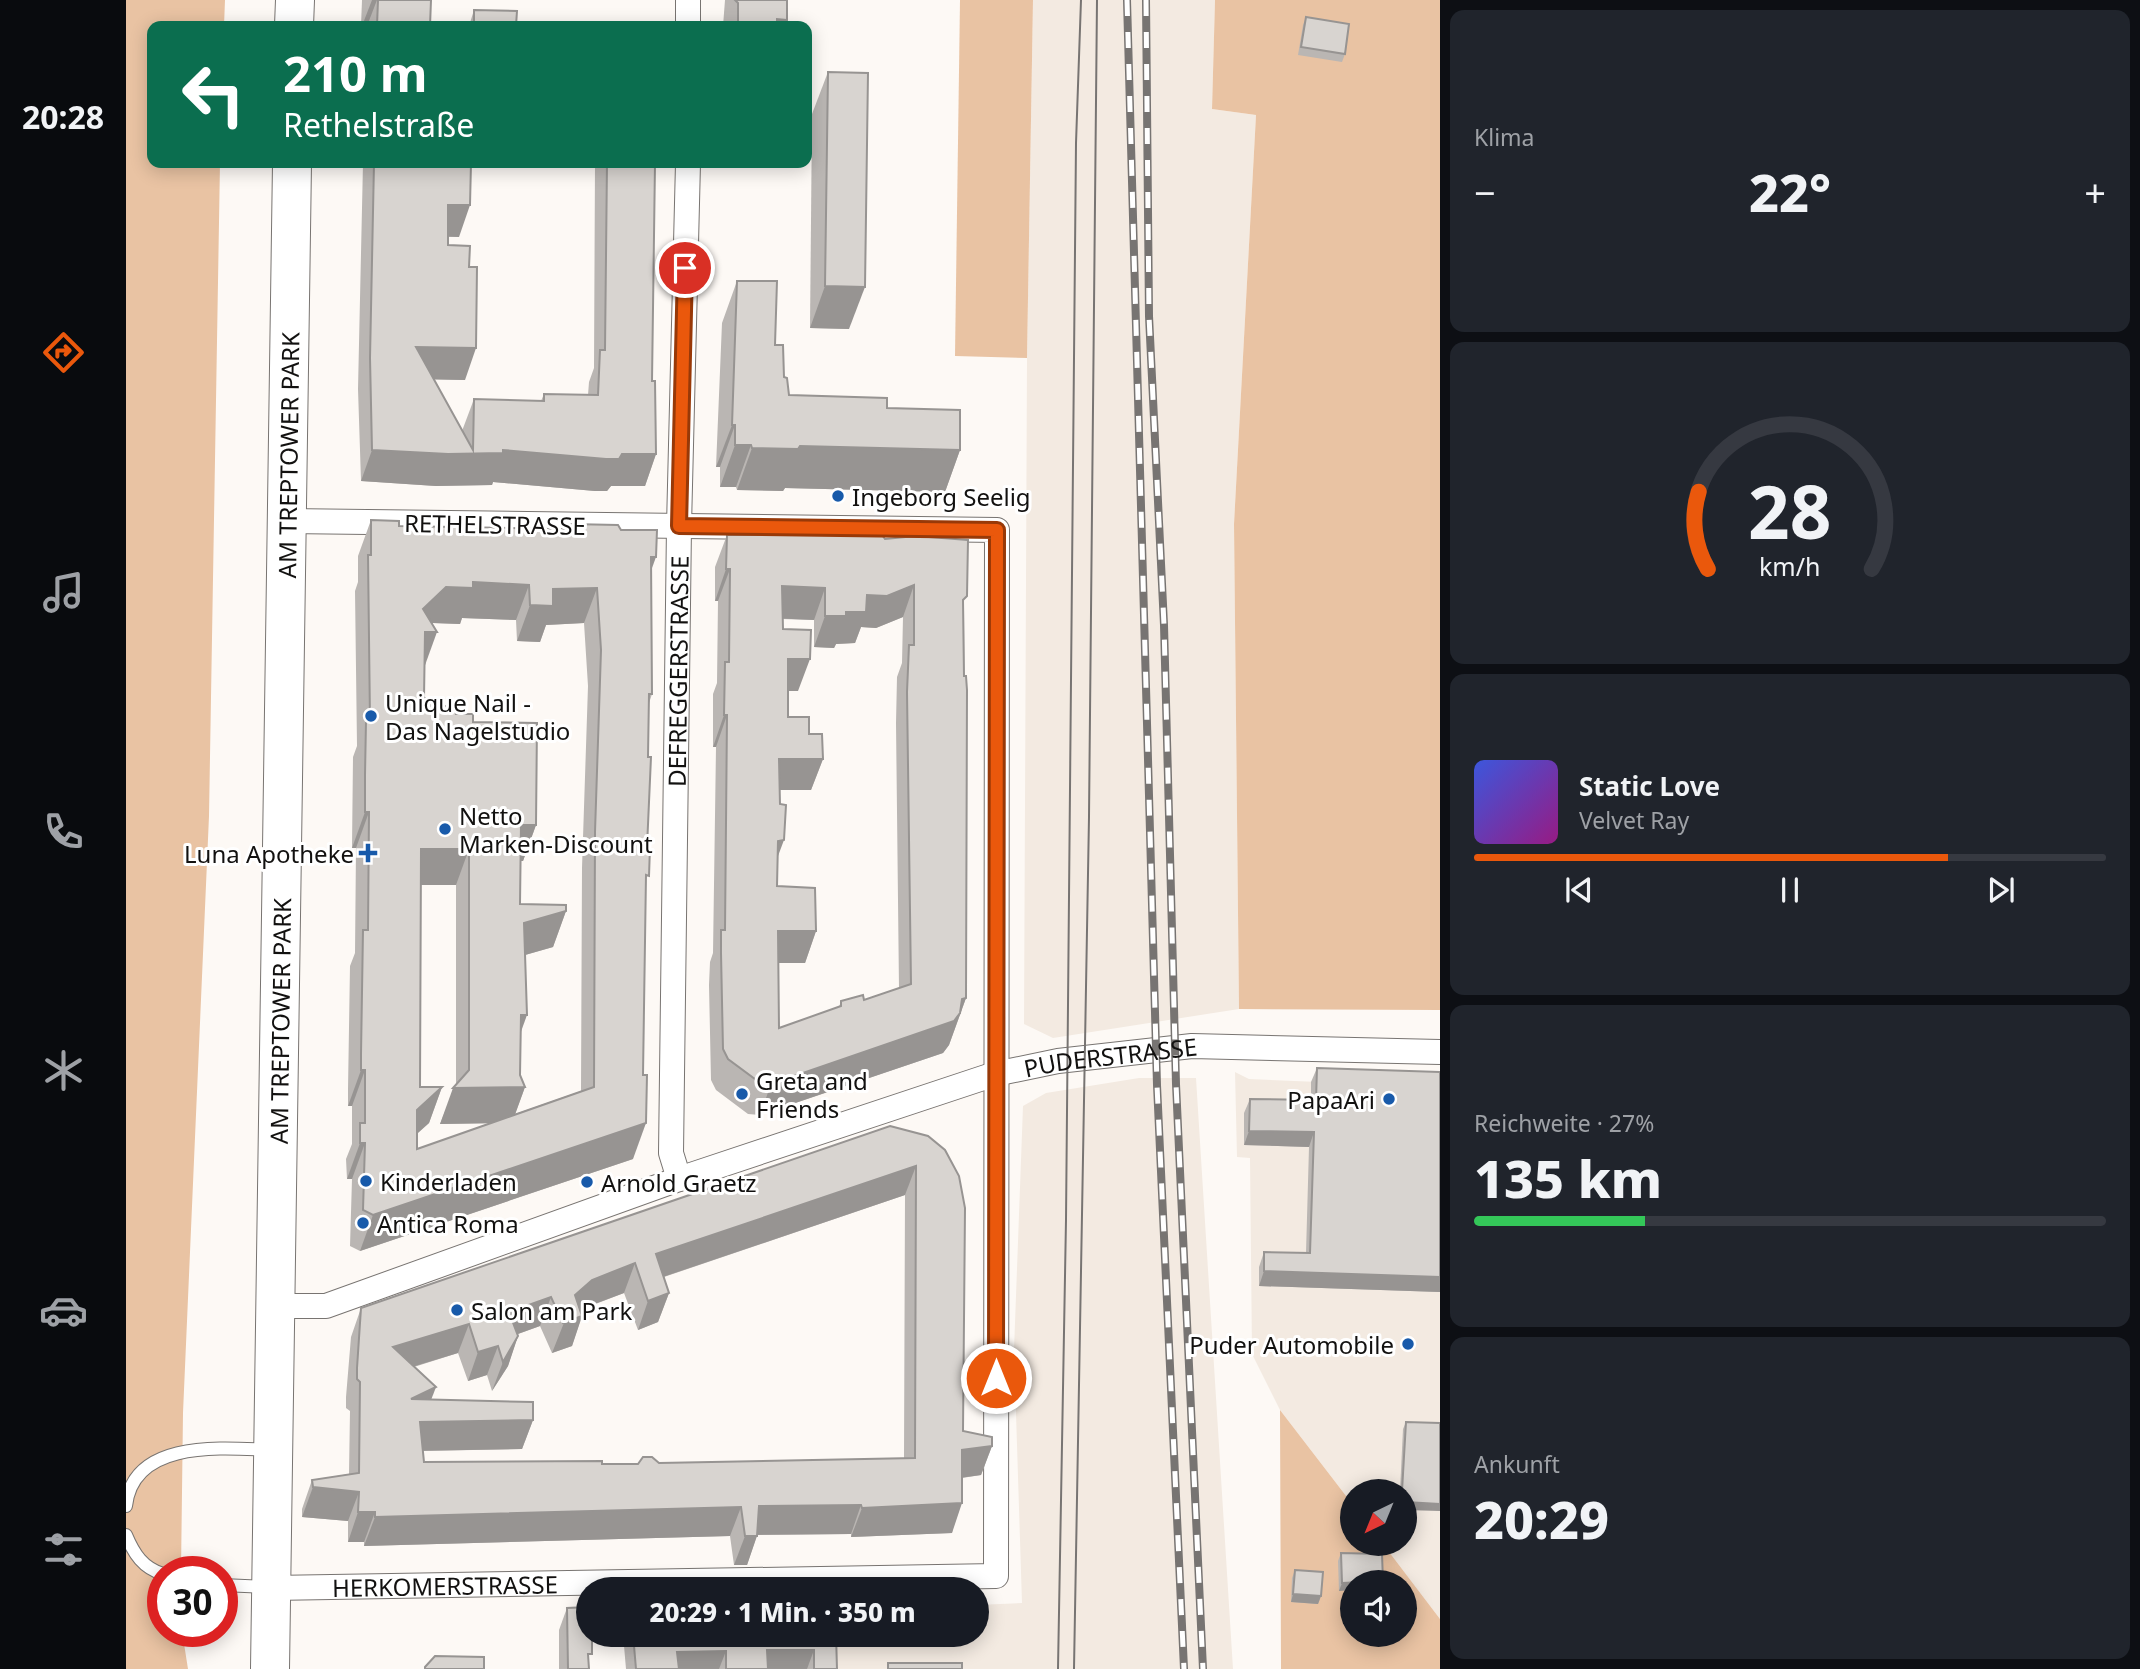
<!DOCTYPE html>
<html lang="de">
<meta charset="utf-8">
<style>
body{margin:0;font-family:"Noto Sans",sans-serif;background:#20242c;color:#f1f3f6;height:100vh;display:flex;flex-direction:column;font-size:26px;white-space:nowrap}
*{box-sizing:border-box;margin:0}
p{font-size:23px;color:#9ea1a6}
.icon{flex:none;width:38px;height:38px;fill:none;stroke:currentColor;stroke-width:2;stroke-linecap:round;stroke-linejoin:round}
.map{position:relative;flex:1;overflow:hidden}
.details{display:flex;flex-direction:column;gap:10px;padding:10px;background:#0d0f14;width:700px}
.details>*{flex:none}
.top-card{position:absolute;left:21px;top:21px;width:665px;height:147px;border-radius:14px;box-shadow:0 4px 18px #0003;background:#0b6e4f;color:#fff;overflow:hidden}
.needle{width:46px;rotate:223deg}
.fabs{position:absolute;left:1214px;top:1479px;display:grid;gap:14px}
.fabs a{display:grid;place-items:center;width:77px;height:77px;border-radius:50%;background:#171b24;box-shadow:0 4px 18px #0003;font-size:35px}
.speed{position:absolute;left:21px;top:1556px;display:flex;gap:14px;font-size:35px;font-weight:700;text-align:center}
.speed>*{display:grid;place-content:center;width:91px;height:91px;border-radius:50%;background:#171b24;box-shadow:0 4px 18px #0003;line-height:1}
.speed .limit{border:10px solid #d22;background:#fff;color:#111}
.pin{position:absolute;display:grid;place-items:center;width:60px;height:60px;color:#fff;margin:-30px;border:4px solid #fff;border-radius:50%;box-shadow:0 2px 7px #0007}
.me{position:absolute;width:77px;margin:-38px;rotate:0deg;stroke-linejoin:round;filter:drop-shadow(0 0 5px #0008)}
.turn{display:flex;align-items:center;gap:24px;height:147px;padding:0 21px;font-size:32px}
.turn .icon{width:91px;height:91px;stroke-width:2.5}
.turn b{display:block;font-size:49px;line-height:60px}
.big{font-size:52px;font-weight:800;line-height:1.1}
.details .widget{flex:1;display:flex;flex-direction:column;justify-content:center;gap:10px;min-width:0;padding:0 24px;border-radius:14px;background:#20242c}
.details .dial{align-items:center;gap:0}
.dial svg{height:182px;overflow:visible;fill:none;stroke:#363941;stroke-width:7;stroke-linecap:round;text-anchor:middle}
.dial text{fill:#f1f3f6;stroke:none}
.song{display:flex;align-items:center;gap:21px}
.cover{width:84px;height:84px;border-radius:10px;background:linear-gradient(135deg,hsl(230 70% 55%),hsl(310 70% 35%))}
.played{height:7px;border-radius:4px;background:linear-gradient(90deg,#ea580c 75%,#363941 75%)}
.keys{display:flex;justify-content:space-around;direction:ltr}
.heat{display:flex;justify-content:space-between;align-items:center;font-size:38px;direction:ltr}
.charge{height:10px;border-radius:5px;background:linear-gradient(90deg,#34c759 27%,#363941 0)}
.trip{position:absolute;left:450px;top:1577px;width:413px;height:70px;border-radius:35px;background:#171b24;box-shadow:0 4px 18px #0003;font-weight:800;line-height:70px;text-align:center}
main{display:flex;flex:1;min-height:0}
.dock{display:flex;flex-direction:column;width:126px;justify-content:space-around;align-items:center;background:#090b0e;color:#9ea1a6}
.dock .icon{width:49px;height:49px}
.dock .current{color:#ea580c}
.dock b{font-size:32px;color:#f1f3f6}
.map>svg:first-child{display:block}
.built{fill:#f3eae1}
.green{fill:#e9c3a3;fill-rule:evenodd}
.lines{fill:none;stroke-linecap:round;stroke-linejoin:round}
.service-casing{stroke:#787471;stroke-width:14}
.minor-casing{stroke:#787471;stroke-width:26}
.primary-casing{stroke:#787471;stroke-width:40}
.service{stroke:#fff;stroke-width:12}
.minor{stroke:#fff;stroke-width:24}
.primary{stroke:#fff;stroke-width:38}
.tram{stroke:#777472;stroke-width:2}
.rail-casing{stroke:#777472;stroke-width:8}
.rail{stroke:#fff;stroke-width:5;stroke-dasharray:16;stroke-linecap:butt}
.wall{fill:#bab6b3;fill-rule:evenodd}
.shaded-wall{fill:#979492}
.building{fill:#d8d4d0;stroke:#979492;stroke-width:2;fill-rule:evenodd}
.route-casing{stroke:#983908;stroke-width:18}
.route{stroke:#ea580c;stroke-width:12}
.poi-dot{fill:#185aaa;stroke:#fff;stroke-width:2.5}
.labels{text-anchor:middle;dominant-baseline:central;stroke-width:6;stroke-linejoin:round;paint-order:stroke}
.street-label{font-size:24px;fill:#121110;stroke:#fff}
.poi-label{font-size:24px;fill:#121110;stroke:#fff;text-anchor:start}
</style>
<main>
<nav class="dock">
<b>20:28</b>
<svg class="icon current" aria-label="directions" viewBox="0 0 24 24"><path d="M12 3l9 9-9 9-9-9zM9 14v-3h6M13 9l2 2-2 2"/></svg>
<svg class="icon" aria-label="music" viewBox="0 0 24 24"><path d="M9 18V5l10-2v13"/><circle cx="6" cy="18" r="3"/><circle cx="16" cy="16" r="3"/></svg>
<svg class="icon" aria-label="phone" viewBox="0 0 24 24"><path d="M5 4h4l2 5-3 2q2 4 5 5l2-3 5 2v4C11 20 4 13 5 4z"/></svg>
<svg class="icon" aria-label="climate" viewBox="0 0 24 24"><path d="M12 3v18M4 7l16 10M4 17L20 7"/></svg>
<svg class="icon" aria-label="car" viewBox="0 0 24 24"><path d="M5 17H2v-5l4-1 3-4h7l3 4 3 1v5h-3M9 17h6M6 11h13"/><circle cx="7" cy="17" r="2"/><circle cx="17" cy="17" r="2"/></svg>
<svg class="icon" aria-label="filters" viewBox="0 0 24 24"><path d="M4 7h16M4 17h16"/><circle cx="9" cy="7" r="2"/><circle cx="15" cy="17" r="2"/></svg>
</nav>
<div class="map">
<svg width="1314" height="1669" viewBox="0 0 1314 1669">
<rect width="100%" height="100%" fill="#fdf9f5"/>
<g class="built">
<path d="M907,0H1089L1086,109L1130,115L1108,524L1113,1009L927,1038L898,1024L901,358Z"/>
<path d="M1109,1072L1123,1079L1314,1087V1619L1257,1544H1279V1491H1227V1505L1154,1410L1126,1354L1124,1158L1111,1157Z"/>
<path d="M1013,1078H1070L1107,1669H702V1635L850,1634L851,1605L896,1603L888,1350L897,1106L920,1093Z"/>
</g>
<g class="green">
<path d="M0,0H99L98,26H26V163H94L83,816L57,1413L55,1571L37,1572V1631H56L62,1669H0Z"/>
<path d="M834,0H907L901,358L829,356Z"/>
<path d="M1089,0H1314V1010L1113,1009L1108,524L1130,115L1086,109Z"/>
<path d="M1154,1410L1227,1505V1544H1257L1314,1619V1669H1155ZM1227,1582H1279V1634H1227Z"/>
</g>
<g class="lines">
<g class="service-casing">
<g id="service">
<path d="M0,1506C7,1439 97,1448 144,1450"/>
<path d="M0,1535C8,1554 17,1568 37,1574"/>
<path d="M96,1585L141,1587"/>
</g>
</g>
<g class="minor-casing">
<g id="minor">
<path d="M562,0V26"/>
<path id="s1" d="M553,1179L545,1153L553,526L562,163"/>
<path id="s2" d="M150,1306H200L553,1179L869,1074L932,1061L1066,1046L1314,1052"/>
<path id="s3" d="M146,1588L870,1576L871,530L161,521"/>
</g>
</g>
<g class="primary-casing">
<g id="primary">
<path d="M168,26L169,0"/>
<path id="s4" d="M144,1669L166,163"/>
</g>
</g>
<use href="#service" class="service"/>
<use href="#minor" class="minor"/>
<use href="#primary" class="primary"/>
<g class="tram">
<path d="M932,1669L940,1220L950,143L955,0"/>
<path d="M948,1669L963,817L971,0"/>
</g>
<g class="rail-casing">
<g id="rail">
<path d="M1001,0L1031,1085L1058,1669"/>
<path d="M1020,0L1023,316L1038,625L1050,1084L1077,1669"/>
</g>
</g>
<use href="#rail" class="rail"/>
</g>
<g class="wall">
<path d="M236,0H305L304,26H235Z"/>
<path d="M599,0H662L661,3V20L659,26H597Z"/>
<path d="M348,10L390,26H343Z"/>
<path d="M1180,17L1219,54L1216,62L1172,55L1177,25Z"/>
<path d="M702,72L723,329L684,328L686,114Z"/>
<path d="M237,163H316L333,237H322V245L339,380L308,379L336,431L348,399L415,401L418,394L462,395L463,382L468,368L469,163H529L526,381L530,454L519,486H485L481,491H469L367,482L366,485L310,486L235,481L232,389Z"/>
<path d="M611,281L649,345L663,395L761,408L834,450L819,492L659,488L657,491L611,490L610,487H594V467H590L596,323Z"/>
<path d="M245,520L273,526L495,530L525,571L526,694L523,703L520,884L507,1159L234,1251L224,1246L226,1179H221L220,1159L226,1144V1106H222V1090L224,966L229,953L230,848H226L227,757L231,746L229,591L232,582V556ZM336,618L390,620L391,641L414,642L420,625L458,623L462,686L456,868L455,1091L389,1114L399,1087L394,1075V1034L399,955L427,947L440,911L394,904L395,861H397L410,825L347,722L298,698L299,665L306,624L307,623L334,624ZM295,885H330V1084L314,1124L364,1123L291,1149V1134L303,1123L316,1087H294Z"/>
<path d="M601,535L759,539L838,606L840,998L823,1045L817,1053L634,1115L622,1114L590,1090L585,1080L583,985L584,962L587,953L590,747H587V694L591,683L592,601H589V567ZM777,617L776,663L771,677L770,723L773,988L738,1000L715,1001L713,1007L653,1028L652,963H679L690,931L651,886L654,790H685L697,759L683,734L662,717V691H672L657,629L656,619L688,620V647L708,648L710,644L729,643L735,627L750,628Z"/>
<path d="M1191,1068L1314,1292L1133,1286V1267L1138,1252L1180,1253L1183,1147L1118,1145V1113L1124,1099L1185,1100V1082Z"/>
<path d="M802,1136L837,1431L866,1446L855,1475L836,1478L826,1533L725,1537V1534L631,1535L621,1565H608L604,1536L238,1546V1542H222V1521L176,1517V1509L186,1480L223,1474L224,1411L220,1408V1397L225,1337L235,1308ZM779,1195L778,1458L476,1464L298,1462L297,1451L396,1449L407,1420L305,1399L288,1367L332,1353L342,1381L361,1375L366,1391L382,1366L392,1336V1334L414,1326L426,1353L446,1346L456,1316L454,1310L498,1293L512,1330L532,1322L543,1293L538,1277Z"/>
<path d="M1280,1422L1279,1491H1274L1277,1429Z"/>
<path d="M1215,1553L1256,1554V1582H1227L1213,1591L1212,1561Z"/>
<path d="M1169,1570L1195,1596L1192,1604L1165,1602L1166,1578Z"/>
<path d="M441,1608L463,1664V1669H433V1630Z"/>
<path d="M497,1634H710L711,1669H500Z"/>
</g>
<g class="shaded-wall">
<path d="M246,0H251L241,26H236Z"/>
<path d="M656,0H662L657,15L661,20L659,26H649Z"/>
<path d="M322,205H344L333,237L311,236Z"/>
<path d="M699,286L739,287L723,329L684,328Z"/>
<path d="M290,347L350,348L339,380L278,379Z"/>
<path d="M606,425H609L594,467H590Z"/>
<path d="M609,445H625L610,487H594Z"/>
<path d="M674,446L834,450L819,492L659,488L657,491L611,490L626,448Z"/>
<path d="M246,450H377L530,454L519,486H485L481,491H469L367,482L366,485L310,486L235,481Z"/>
<path d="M525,557H530L517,593Z"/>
<path d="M600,569H604L592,601H589Z"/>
<path d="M347,582L403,585L390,620L336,618L334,624L307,623L284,645L297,609L320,587Z"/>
<path d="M788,585L777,617L750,628L735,627L729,643L710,644L708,648L688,647L699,616L720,612L741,595Z"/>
<path d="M656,586L699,588L688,620L644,618Z"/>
<path d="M471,588L458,623L420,625L414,642L391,641L404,605L427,589Z"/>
<path d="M299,632H311L298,668Z"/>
<path d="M662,659H684L672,691H650Z"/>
<path d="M598,715H601L590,747H587Z"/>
<path d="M653,759H697L685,790H642Z"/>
<path d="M239,812H243L230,848H226Z"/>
<path d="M395,825H410L397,861H382Z"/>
<path d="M658,840L646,872L652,841Z"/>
<path d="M295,849H343L330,885H282Z"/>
<path d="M440,911L427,947L385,959L398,923Z"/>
<path d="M652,931H690L679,963H640Z"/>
<path d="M840,998L823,1045L817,1053L634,1115L645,1084Z"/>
<path d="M395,1015H401L388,1051Z"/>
<path d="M235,1070H239L226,1106H222Z"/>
<path d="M316,1087L303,1123L278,1145L291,1110Z"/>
<path d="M399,1087L386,1123L314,1124L327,1088Z"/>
<path d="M520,1123L507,1159L234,1251L247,1215Z"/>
<path d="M1123,1131L1188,1132L1183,1147L1118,1145Z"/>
<path d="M234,1143H239L226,1179H221Z"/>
<path d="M790,1166L779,1195L519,1283L530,1254Z"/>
<path d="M509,1263L498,1293L455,1309L441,1322L456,1316L446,1346L426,1353L449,1295L466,1280Z"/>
<path d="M1138,1271L1314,1277V1292L1133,1286Z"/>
<path d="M543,1293L532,1322L512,1330L522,1301Z"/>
<path d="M425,1297L414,1326L372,1341L383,1312Z"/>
<path d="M343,1324L332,1353L256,1376L267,1347Z"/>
<path d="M392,1336L382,1366L366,1391L377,1362Z"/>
<path d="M372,1346L361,1375L342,1381L352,1352Z"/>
<path d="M310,1387L299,1416L285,1399Z"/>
<path d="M407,1420L396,1449L283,1451L294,1422Z"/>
<path d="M866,1446L855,1475L826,1479L836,1450Z"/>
<path d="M187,1487L233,1492L222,1521L176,1517Z"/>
<path d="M1279,1502L1314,1504V1511L1279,1510Z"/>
<path d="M836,1503L826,1533L725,1537L736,1508Z"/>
<path d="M735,1505L725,1534L623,1535L633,1506Z"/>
<path d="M615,1507L604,1536L238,1546L249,1517Z"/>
<path d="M232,1512H249L238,1542H222Z"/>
<path d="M619,1536H631L621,1565H608Z"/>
<path d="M1216,1583H1227V1590L1213,1591Z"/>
<path d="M1167,1594L1195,1596L1192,1604L1165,1602Z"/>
<path d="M641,1650H688L681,1669H634Z"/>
<path d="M600,1651L593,1669H545L551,1652Z"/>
</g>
<g class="building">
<path d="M252,0H305L304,26H251Z"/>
<path d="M609,0H661V20L651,19V26H612V3Z"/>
<path d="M348,10L391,11L390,26H348Z"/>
<path d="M1180,17L1223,24L1219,54L1175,47Z"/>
<path d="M702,72L742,73L739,287L699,286Z"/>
<path d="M248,163H345L344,205H322V245L344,246L343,267H351L350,348L290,347L347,450L348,399L418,401V394L472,395L474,350H479L481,163H529L526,381H529L530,454H496L493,459H480L377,450V453L322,454L246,450L244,358Z"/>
<path d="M611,281H651L649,345H657L658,377L661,378L663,395L761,398V408L834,410V450L674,446L672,449L626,448L625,445H609V425H606Z"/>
<path d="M245,520L273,521V526L441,529L444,524L492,525L495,530H531L530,557H525L526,694H523L522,757H525L521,847H524L523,876L520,875L517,1075H521L520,1123L247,1215L237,1210L239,1143H234V1123H239V1070H235V1054L237,930H242L243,812H239V775L240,721H244L242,555H245ZM347,582L403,585L404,605L427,606V589L471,588L475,650L469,832L468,1087L291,1149V1110L316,1087H294L295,849H343V1070L327,1088L399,1087L394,1075L395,1015H401L398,923L440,911V905L394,904L395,825H410L411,723L347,722V714H330L331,706H314V698H298L299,632H311L297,609L320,587L347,588Z"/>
<path d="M601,535H756L759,539L790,536L842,540L841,596L837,600L838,676H840L841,690L840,998L836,999L834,1013L828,1021L645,1084L633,1082L602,1059L597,1049L595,953V930H599L601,715H598L599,662H603L604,569H600ZM788,585V645H783L781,692L785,984L738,1000L737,995L715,1001V1006L653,1028L652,931H690L689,888L651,886L652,841L658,840L660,805L654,804L653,759H697L696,734H683V717H662V659H684L685,630L657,629L656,586L699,588V616H720V612H740L741,595L761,596Z"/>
<path d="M1191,1068L1314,1072V1277L1138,1271V1252L1184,1253L1188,1132L1123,1131L1124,1099L1190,1100Z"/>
<path d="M764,1126L802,1136L819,1150L833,1176L839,1208L837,1431L866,1437V1446L836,1450V1503L736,1508L735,1505L633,1506L631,1536H619L615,1507L249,1517V1512H232L233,1492L187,1487L186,1480L233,1473L234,1382L231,1379V1368L235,1308ZM790,1166L789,1458L533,1463L526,1457H517L512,1464H476V1461L298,1462L294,1422L407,1420V1402L285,1399L310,1387L267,1347L343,1324L352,1352L372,1346L377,1362L392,1336L383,1312L425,1297L437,1323L456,1316L449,1295L466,1280L509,1263L522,1301L543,1293L530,1254Z"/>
<path d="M1280,1422L1314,1423V1504L1279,1502V1491H1276Z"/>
<path d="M1215,1553L1256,1554L1257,1581L1216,1583Z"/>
<path d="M1169,1570L1197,1572L1195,1596L1167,1594Z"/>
<path d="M462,1607V1634H466V1654H462L463,1669H442L441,1608Z"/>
<path d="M507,1634H710L711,1669H688V1650H641L642,1669H600V1651L551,1652L553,1669H510Z"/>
<path d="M309,1656L358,1657V1669H299V1667Z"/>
<rect x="762" y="1663" width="74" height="6"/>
</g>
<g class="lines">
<g class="route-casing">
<path id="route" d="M559,268L553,526L871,530L870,1378"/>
</g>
<use href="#route" class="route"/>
</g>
<g class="poi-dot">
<circle cx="712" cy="496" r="7"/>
<circle cx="245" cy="716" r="7"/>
<circle cx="319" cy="829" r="7"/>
<path d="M238.5 842.5h7v7h7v7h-7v7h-7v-7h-7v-7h7z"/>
<circle cx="616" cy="1094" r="7"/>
<circle cx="1263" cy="1099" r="7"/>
<circle cx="240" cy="1181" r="7"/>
<circle cx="461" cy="1182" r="7"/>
<circle cx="237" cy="1223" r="7"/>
<circle cx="331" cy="1310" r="7"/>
<circle cx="1282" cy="1344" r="7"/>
</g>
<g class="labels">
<g class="street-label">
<text stroke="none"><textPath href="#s4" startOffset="1214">AM TREPTOWER PARK</textPath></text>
<text transform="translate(369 524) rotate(1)">RETHELSTRASSE</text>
<text stroke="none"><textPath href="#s1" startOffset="509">DEFREGGERSTRASSE</textPath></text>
<text stroke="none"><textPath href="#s4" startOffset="648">AM TREPTOWER PARK</textPath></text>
<text stroke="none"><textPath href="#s2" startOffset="875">PUDERSTRASSE</textPath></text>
<text stroke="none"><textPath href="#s3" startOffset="173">HERKOMERSTRASSE</textPath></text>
</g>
<g class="poi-label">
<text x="726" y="496">Ingeborg Seelig</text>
<text x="259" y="702">Unique Nail -<tspan x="259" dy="28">Das Nagelstudio</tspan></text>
<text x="333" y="815">Netto<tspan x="333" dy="28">Marken-Discount</tspan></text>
<text x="228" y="853" text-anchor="end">Luna Apotheke</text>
<text x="630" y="1080">Greta and<tspan x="630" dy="28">Friends</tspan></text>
<text x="1249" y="1099" text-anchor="end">PapaAri</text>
<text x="254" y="1181">Kinderladen</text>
<text x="475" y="1182">Arnold Graetz</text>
<text x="251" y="1223">Antica Roma</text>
<text x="345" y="1310">Salon am Park</text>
<text x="1268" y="1344" text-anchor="end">Puder Automobile</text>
</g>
</g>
</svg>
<div class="fabs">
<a><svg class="needle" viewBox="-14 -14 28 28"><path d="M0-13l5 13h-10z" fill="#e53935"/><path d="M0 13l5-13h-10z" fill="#9ea1a6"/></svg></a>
<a><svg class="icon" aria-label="sound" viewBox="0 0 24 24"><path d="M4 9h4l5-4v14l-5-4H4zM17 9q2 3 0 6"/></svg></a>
</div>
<div class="speed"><div class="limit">30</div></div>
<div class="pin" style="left:559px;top:268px;background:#d93025"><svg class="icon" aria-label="arrive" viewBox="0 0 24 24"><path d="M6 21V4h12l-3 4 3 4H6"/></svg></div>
<svg class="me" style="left:870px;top:1378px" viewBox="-20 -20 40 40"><circle r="17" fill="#ea580c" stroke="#fff" stroke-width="3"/><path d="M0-11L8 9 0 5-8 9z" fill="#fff"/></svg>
<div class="trip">20:29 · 1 Min. · 350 m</div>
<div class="top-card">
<div class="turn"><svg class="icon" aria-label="left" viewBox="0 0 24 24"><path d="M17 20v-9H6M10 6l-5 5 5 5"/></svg><div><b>210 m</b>Rethelstraße</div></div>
</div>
</div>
<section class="details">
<div class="widget"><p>Klima</p>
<div class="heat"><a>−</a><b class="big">22°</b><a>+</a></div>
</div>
<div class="widget dial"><svg viewBox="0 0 100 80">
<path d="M14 69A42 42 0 1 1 86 69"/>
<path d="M14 69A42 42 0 0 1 10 35" stroke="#ea580c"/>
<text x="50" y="56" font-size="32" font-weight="700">28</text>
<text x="50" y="72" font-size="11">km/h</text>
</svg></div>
<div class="widget">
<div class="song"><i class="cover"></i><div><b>Static Love</b><p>Velvet Ray</p></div></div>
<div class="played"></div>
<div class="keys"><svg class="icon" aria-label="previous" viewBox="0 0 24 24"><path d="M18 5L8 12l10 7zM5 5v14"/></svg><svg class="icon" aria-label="pause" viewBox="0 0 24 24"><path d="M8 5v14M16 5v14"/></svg><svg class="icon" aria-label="next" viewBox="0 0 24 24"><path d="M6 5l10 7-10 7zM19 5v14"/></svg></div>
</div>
<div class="widget"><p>Reichweite · 27%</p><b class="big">135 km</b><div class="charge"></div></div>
<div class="widget"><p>Ankunft</p><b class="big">20:29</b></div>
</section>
</main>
